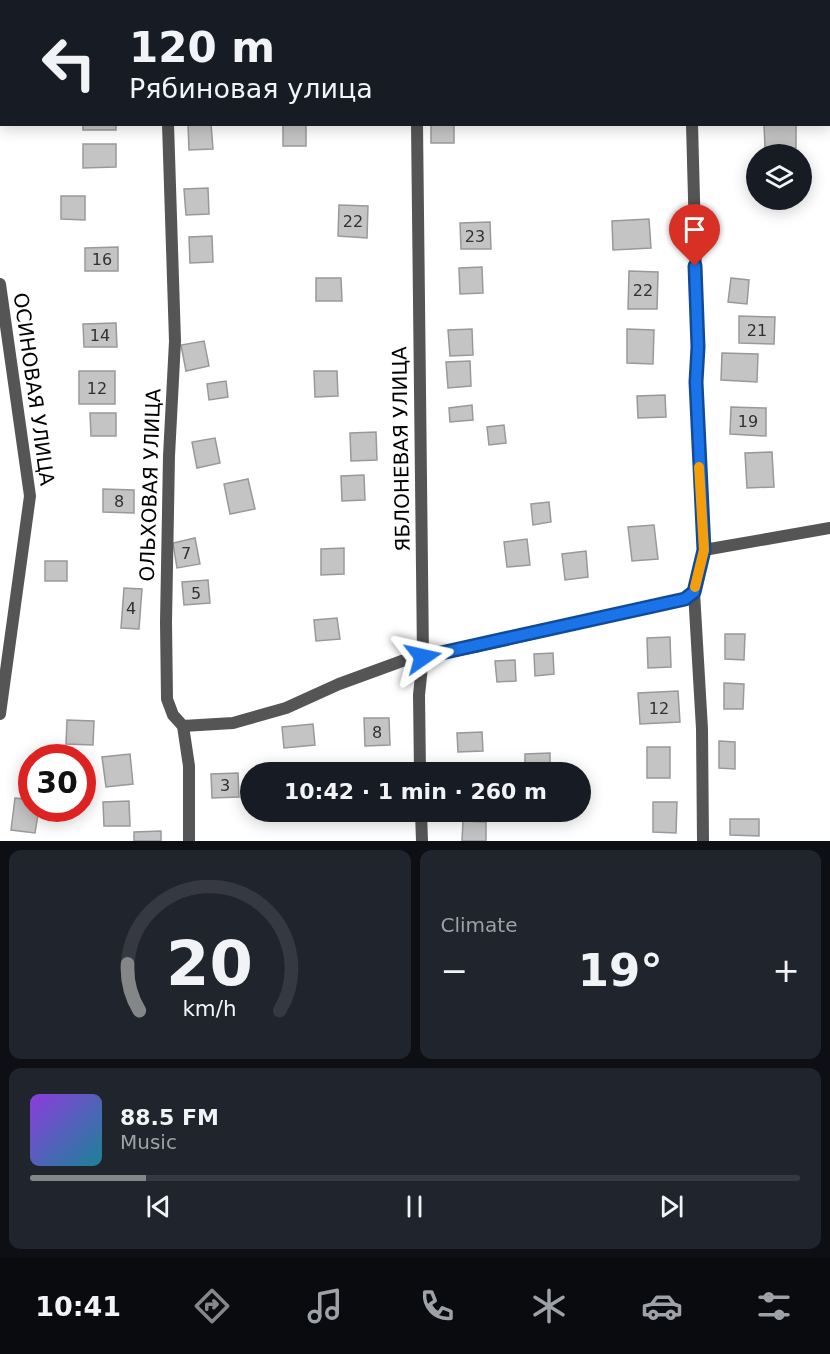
<!DOCTYPE html>
<meta charset="utf-8">
<style>
body{margin:0;font-family:"DejaVu Sans",sans-serif;background:#20242c;color:#f1f3f6;height:100vh;display:flex;flex-direction:column;font-size:22px;white-space:nowrap}
*{box-sizing:border-box;margin:0}
p{font-size:20px;color:#9ea1a6}
.icon{flex:none;width:33px;height:33px;fill:none;stroke:currentColor;stroke-width:2;stroke-linecap:round;stroke-linejoin:round}
.map{position:relative;height:841px;overflow:hidden}
.panel{display:flex;flex-direction:column;gap:9px;padding:9px;background:#0d0f14;flex:1}
.panel>*{flex:none}
.top-card{position:absolute;left:0px;top:0px;width:831px;height:126px;box-shadow:0 3px 15px #0003;background:#171b24;color:#f1f3f6;overflow:hidden}
.fabs{position:absolute;left:746px;top:144px;display:grid;gap:12px}
.fabs a{display:grid;place-items:center;width:66px;height:66px;border-radius:50%;background:#171b24;box-shadow:0 3px 15px #0003;font-size:30px}
.speed{position:absolute;left:18px;top:744px;display:flex;gap:12px;font-size:30px;font-weight:700;text-align:center}
.speed>*{display:grid;place-content:center;width:78px;height:78px;border-radius:50%;background:#171b24;box-shadow:0 3px 15px #0003;line-height:1}
.speed .limit{border:9px solid #d22;background:#fff;color:#111}
.pin{position:absolute;display:grid;place-items:center;width:51px;height:51px;color:#fff;margin:-62px -26px;border-radius:50% 50% 50% 0;rotate:-45deg;box-shadow:0 0 6px #0007}
.pin .icon{rotate:45deg}
.me{position:absolute;width:66px;margin:-33px;rotate:79deg;stroke-linejoin:round;filter:drop-shadow(0 0 4px #0008)}
.turn{display:flex;align-items:center;gap:21px;height:126px;padding:0 30px;font-size:27px}
.turn .icon{width:78px;height:78px;stroke-width:2.5}
.turn b{display:block;font-size:42px;line-height:51px}
.big{font-size:45px;font-weight:600;line-height:1.1}
.panel .card{flex:1;display:flex;flex-direction:column;justify-content:center;gap:9px;min-width:0;padding:0 21px;border-radius:12px;background:#20242c}
.panel .dial{align-items:center;gap:0}
.dial svg{height:156px;overflow:visible;fill:none;stroke:#363941;stroke-width:7;stroke-linecap:round;text-anchor:middle}
.dial text{fill:#f1f3f6;stroke:none}
.song{display:flex;align-items:center;gap:18px}
.cover{width:72px;height:72px;border-radius:9px;background:linear-gradient(135deg,hsl(270 70% 55%),hsl(190 70% 35%))}
.played{height:6px;border-radius:3px;background:linear-gradient(90deg,#858687 15%,#363941 15%)}
.keys{display:flex;justify-content:space-around;direction:ltr}
.heat{display:flex;justify-content:space-between;align-items:center;font-size:33px;direction:ltr}
.panel .tiles{flex:1;display:grid;gap:9px;grid-template-columns:1fr 1fr}
.card:last-child{grid-column:span 2}
.trip{position:absolute;left:240px;top:762px;width:351px;height:60px;border-radius:30px;background:#171b24;box-shadow:0 3px 15px #0003;font-weight:600;line-height:60px;text-align:center}
.menu{display:flex;height:96px;justify-content:space-around;align-items:center;background:#090b0e;color:#9ea1a6}
.menu .icon{width:42px;height:42px}
.menu .selected{color:#858687}
.menu b{font-size:27px;color:#f1f3f6}
.map>svg:first-child{display:block}
.building{fill:#c4c4c4;stroke:#999;stroke-width:1.5}
.lines{fill:none;stroke-linecap:round;stroke-linejoin:round}
.minor{stroke:#555;stroke-width:12}
.route-casing{stroke:#114b97;stroke-width:15}
.route{stroke:#1a73e8;stroke-width:10}
.slow{stroke:#f59e0b;stroke-width:10}
.labels{text-anchor:middle;dominant-baseline:central;stroke-width:4.5;stroke-linejoin:round;paint-order:stroke}
.number-label{font-size:16px;fill:#313131}
.street-label{font-size:20px;fill:#000;stroke:#fff}
</style>
<div class="map">
<svg width="830" height="841" viewBox="0 0 830 841">
<rect width="100%" height="100%" fill="#fff"/>
<g class="building">
<rect x="83" y="124" width="33" height="6"/>
<path d="M188,124H211L213,149L189,150Z"/>
<rect x="283" y="124" width="23" height="22"/>
<rect x="431" y="124" width="23" height="19"/>
<path d="M764,124H796V148H765Z"/>
<path d="M83,144H116V167L83,168Z"/>
<path d="M208,188L209,214L186,215L184,189Z"/>
<path d="M61,196H85V220L61,219Z"/>
<path d="M339,205L368,206L367,238L338,236Z"/>
<path d="M649,219L651,248L613,250L612,221Z"/>
<path d="M490,222L491,249H461L460,223Z"/>
<path d="M212,236L213,262L190,263L189,237Z"/>
<path d="M118,247V271H85V248Z"/>
<path d="M482,267L483,293L460,294L459,268Z"/>
<path d="M629,271L658,272L657,309H628Z"/>
<path d="M316,278H341L342,301H316Z"/>
<path d="M731,278L749,280L747,304L728,302Z"/>
<path d="M739,316L775,317L774,344L739,343Z"/>
<path d="M116,323L117,347H84L83,324Z"/>
<path d="M472,329L473,355L450,356L448,330Z"/>
<path d="M627,329L654,330L653,364L627,363Z"/>
<path d="M204,341L209,366L186,371L181,345Z"/>
<path d="M722,353L758,354L757,382L721,380Z"/>
<path d="M470,361L471,386L448,388L446,362Z"/>
<rect x="79" y="371" width="36" height="33"/>
<path d="M314,371H337L338,396L315,397Z"/>
<path d="M226,381L228,397L209,400L207,384Z"/>
<path d="M665,395L666,417L638,418L637,396Z"/>
<path d="M472,405L473,420L450,422L449,408Z"/>
<path d="M731,407L766,408V436L730,434Z"/>
<path d="M90,413H116V436H91Z"/>
<path d="M504,425L506,443L489,445L487,427Z"/>
<path d="M376,432L377,460L351,461L350,433Z"/>
<path d="M215,438L220,463L197,468L192,442Z"/>
<path d="M772,452L774,487L747,488L745,453Z"/>
<path d="M364,475L365,500L342,501L341,476Z"/>
<path d="M248,479L255,509L230,514L224,484Z"/>
<path d="M103,489L134,490V513L103,512Z"/>
<path d="M549,502L551,522L533,525L531,504Z"/>
<path d="M654,525L658,559L632,561L628,527Z"/>
<path d="M195,538L200,564L177,568L173,543Z"/>
<path d="M527,539L530,565L507,567L504,542Z"/>
<path d="M344,548V574L321,575V549Z"/>
<path d="M586,551L588,577L565,580L562,554Z"/>
<rect x="45" y="561" width="22" height="20"/>
<path d="M208,580L210,603L184,605L182,582Z"/>
<path d="M124,588L142,589L139,629L121,628Z"/>
<path d="M337,618L340,639L316,641L314,620Z"/>
<path d="M725,634H745L744,660L725,659Z"/>
<path d="M670,637L671,667L648,668L647,638Z"/>
<path d="M553,653L554,674L535,676L534,654Z"/>
<path d="M515,660L516,681L497,682L495,661Z"/>
<path d="M724,683L744,684L743,709H724Z"/>
<path d="M678,691L680,722L640,724L638,693Z"/>
<path d="M364,718H389L390,745L365,746Z"/>
<path d="M67,720L94,721L93,745L66,744Z"/>
<path d="M313,724L315,745L284,748L282,727Z"/>
<path d="M482,732L483,751L458,752L457,733Z"/>
<path d="M719,741L735,742V769L719,768Z"/>
<rect x="647" y="747" width="23" height="31"/>
<path d="M550,753V772H525V754Z"/>
<path d="M130,754L133,784L106,787L102,757Z"/>
<path d="M238,773L239,797L212,798L211,774Z"/>
<path d="M15,798L32,800V808H39L35,833L11,830Z"/>
<path d="M129,801L130,826H104L103,802Z"/>
<path d="M653,802H677L676,833L653,832Z"/>
<path d="M525,812H550V819L525,820Z"/>
<path d="M730,819H759V836L730,835Z"/>
<path d="M463,821L486,822V841H462Z"/>
<path d="M161,831V841H134V832Z"/>
</g>
<g class="lines">
<g class="minor">
<path d="M165,0V2"/>
<path d="M416,0V2"/>
<path d="M690,0V2"/>
<path d="M168,124L175,341L169,456L166,622L167,699L173,715L183,726L189,766V841"/>
<path d="M417,124L423,657L419,695L420,772"/>
<path d="M692,124L698,347L696,382L704,550L694,592L702,729L703,841"/>
<path d="M0,284L30,496L0,714"/>
<path d="M704,550L830,528"/>
<path d="M183,726L233,723L286,708L339,684L402,661L479,646L685,599L694,592"/>
<path d="M421,812L422,841"/>
</g>
</g>
<g class="lines">
<g class="route-casing">
<path id="route" d="M423,657L685,599L694,592L704,550L696,382L698,347L695,266"/>
</g>
<use href="#route" class="route"/>
<path class="slow" d="M695,587L704,550L699,467"/>
</g>
<g class="labels">
<g class="number-label">
<text x="353" y="221">22</text>
<text x="475" y="236">23</text>
<text x="102" y="259">16</text>
<text x="643" y="290">22</text>
<text x="757" y="330">21</text>
<text x="100" y="335">14</text>
<text x="97" y="388">12</text>
<text x="748" y="421">19</text>
<text x="119" y="501">8</text>
<text x="186" y="553">7</text>
<text x="196" y="593">5</text>
<text x="131" y="608">4</text>
<text x="659" y="708">12</text>
<text x="377" y="732">8</text>
<text x="225" y="785">3</text>
</g>
<g class="street-label">
<text transform="translate(34 389) rotate(82)">ОСИНОВАЯ УЛИЦА</text>
<text transform="translate(401 449) rotate(-91)">ЯБЛОНЕВАЯ УЛИЦА</text>
<text transform="translate(150 485) rotate(-88)">ОЛЬХОВАЯ УЛИЦА</text>
</g>
</g>
</svg>
<div class="fabs">
<a><svg class="icon" aria-label="layers" viewBox="0 0 24 24"><path d="M12 4l9 5-9 5-9-5zM3 14l9 5 9-5"/></svg></a>
</div>
<div class="speed"><div class="limit">30</div></div>
<div class="pin" style="left:695px;top:266px;background:#d93025"><svg class="icon" aria-label="arrive" viewBox="0 0 24 24"><path d="M6 21V4h12l-3 4 3 4H6"/></svg></div>
<svg class="me" style="left:423px;top:657px" viewBox="-20 -20 40 40"><path d="M0-17L14 15 0 8-14 15z" fill="#1a73e8" stroke="#fff" stroke-width="4"/></svg>
<div class="trip">10:42 · 1 min · 260 m</div>
<div class="top-card">
<div class="turn"><svg class="icon" aria-label="left" viewBox="0 0 24 24"><path d="M17 20v-9H6M10 6l-5 5 5 5"/></svg><div><b>120 m</b>Рябиновая улица</div></div>
</div>
</div>
<section class="panel">
<div class="tiles">
<div class="card dial"><svg viewBox="0 0 100 80">
<path d="M14 69A42 42 0 1 1 86 69"/>
<path d="M14 69A42 42 0 0 1 8 45" stroke="#858687"/>
<text x="50" y="56" font-size="32" font-weight="700">20</text>
<text x="50" y="72" font-size="11">km/h</text>
</svg></div>
<div class="card"><p>Climate</p>
<div class="heat"><a>−</a><b class="big">19°</b><a>+</a></div>
</div>
<div class="card">
<div class="song"><i class="cover"></i><div><b>88.5 FM</b><p>Music</p></div></div>
<div class="played"></div>
<div class="keys"><svg class="icon" aria-label="previous" viewBox="0 0 24 24"><path d="M18 5L8 12l10 7zM5 5v14"/></svg><svg class="icon" aria-label="pause" viewBox="0 0 24 24"><path d="M8 5v14M16 5v14"/></svg><svg class="icon" aria-label="next" viewBox="0 0 24 24"><path d="M6 5l10 7-10 7zM19 5v14"/></svg></div>
</div>
</div>
</section>
<nav class="menu">
<b>10:41</b>
<svg class="icon selected" aria-label="directions" viewBox="0 0 24 24"><path d="M12 3l9 9-9 9-9-9zM9 14v-3h6M13 9l2 2-2 2"/></svg>
<svg class="icon" aria-label="music" viewBox="0 0 24 24"><path d="M9 18V5l10-2v13"/><circle cx="6" cy="18" r="3"/><circle cx="16" cy="16" r="3"/></svg>
<svg class="icon" aria-label="phone" viewBox="0 0 24 24"><path d="M5 4h4l2 5-3 2q2 4 5 5l2-3 5 2v4C11 20 4 13 5 4z"/></svg>
<svg class="icon" aria-label="climate" viewBox="0 0 24 24"><path d="M12 3v18M4 7l16 10M4 17L20 7"/></svg>
<svg class="icon" aria-label="car" viewBox="0 0 24 24"><path d="M5 17H2v-5l4-1 3-4h7l3 4 3 1v5h-3M9 17h6M6 11h13"/><circle cx="7" cy="17" r="2"/><circle cx="17" cy="17" r="2"/></svg>
<svg class="icon" aria-label="filters" viewBox="0 0 24 24"><path d="M4 7h16M4 17h16"/><circle cx="9" cy="7" r="2"/><circle cx="15" cy="17" r="2"/></svg>
</nav>
